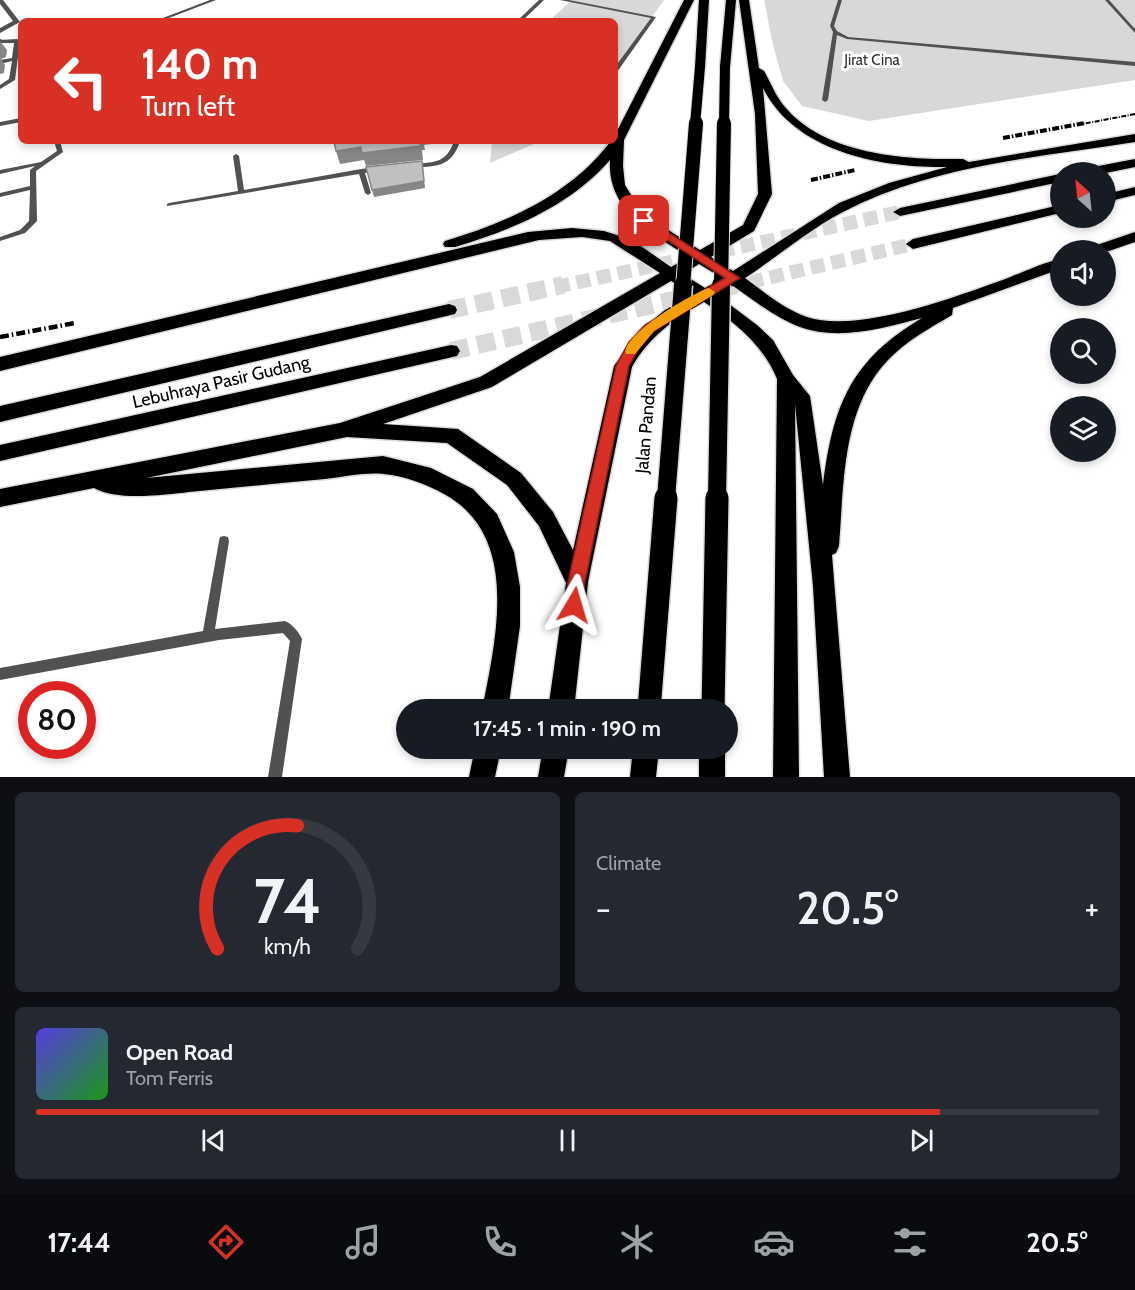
<!DOCTYPE html>
<meta charset="utf-8">
<style>
body{margin:0;font-family:Cabin,sans-serif;background:#242831;color:#f1f3f6;height:100vh;display:flex;flex-direction:column;font-size:22px;white-space:nowrap}
*{box-sizing:border-box;margin:0}
p{font-size:20px;color:#9ea1a6}
.icon{flex:none;width:33px;height:33px;fill:none;stroke:currentColor;stroke-width:2;stroke-linecap:round;stroke-linejoin:round}
.map{position:relative;height:777px;overflow:hidden}
.sheet{display:flex;flex-direction:column;gap:15px;padding:15px;background:#0d0f14;flex:1}
.sheet>*{flex:none}
.banner{position:absolute;left:18px;top:18px;width:600px;height:126px;border-radius:9px;box-shadow:0 3px 9px #0003;background:#d93025;color:#fff;overflow:hidden}
.needle{width:39px;rotate:333deg}
.fabs{position:absolute;left:1050px;top:162px;display:grid;gap:12px}
.fabs a{display:grid;place-items:center;width:66px;height:66px;border-radius:50%;background:#171b24;box-shadow:0 3px 9px #0003;font-size:30px}
.speed{position:absolute;left:18px;top:681px;display:flex;gap:12px;font-size:30px;font-weight:700;text-align:center}
.speed>*{display:grid;place-content:center;width:78px;height:78px;border-radius:50%;background:#171b24;box-shadow:0 3px 9px #0003;line-height:1}
.speed .limit{border:9px solid #d22;background:#fff;color:#111}
.pin{position:absolute;display:grid;place-items:center;width:51px;height:51px;color:#fff;margin:-26px;border-radius:12px;box-shadow:0 3px 9px #0006}
.me{position:absolute;width:66px;margin:-33px;rotate:7deg;stroke-linejoin:round;filter:drop-shadow(0 0 4px #0008)}
.turn{display:flex;align-items:center;gap:21px;height:126px;padding:0 24px;font-size:27px}
.turn .icon{width:78px;height:78px;stroke-width:2.5}
.turn b{display:block;font-size:42px;line-height:51px}
.big{font-size:45px;font-weight:600;line-height:1.1}
.sheet .widget{flex:1;display:flex;flex-direction:column;justify-content:center;gap:9px;min-width:0;padding:0 21px;border-radius:9px;background:#242831}
.sheet .dial{align-items:center;gap:0}
.dial svg{height:156px;overflow:visible;fill:none;stroke:#363941;stroke-width:7;stroke-linecap:round;text-anchor:middle}
.dial text{fill:#f1f3f6;stroke:none}
.song{display:flex;align-items:center;gap:18px}
.cover{width:72px;height:72px;border-radius:9px;background:linear-gradient(135deg,hsl(250 70% 55%),hsl(120 70% 35%))}
.played{height:6px;border-radius:3px;background:linear-gradient(90deg,#d93025 85%,#363941 85%)}
.keys{display:flex;justify-content:space-around;direction:ltr}
.heat{display:flex;justify-content:space-between;align-items:center;font-size:33px;direction:ltr}
.sheet .tiles{flex:1;display:grid;gap:15px;grid-template-columns:1fr 1fr}
.widget:last-child{grid-column:span 2}
.trip{position:absolute;left:396px;top:699px;width:342px;height:60px;border-radius:30px;background:#171b24;box-shadow:0 3px 9px #0003;font-weight:600;line-height:60px;text-align:center}
.menu{display:flex;height:96px;justify-content:space-around;align-items:center;background:#090b0e;color:#9ea1a6}
.menu .icon{width:42px;height:42px}
.menu .selected{color:#d93025}
.menu b{font-size:27px;color:#f1f3f6}
.map>svg:first-child{display:block}
.green{fill:#d8d8d8}
.lines{fill:none;stroke-linecap:round;stroke-linejoin:round}
.highway-tunnel-far1{stroke:#d9d9d9;stroke-width:14;stroke-dasharray:14 7;stroke-linecap:butt}
.highway-tunnel{stroke:#d9d9d9;stroke-width:18;stroke-dasharray:18 9;stroke-linecap:butt}
.highway-casing{stroke:#dbdbdb;stroke-width:3}
.lane{fill:#515151;fill-rule:evenodd}
.street{fill:#515151;fill-rule:evenodd}
.highway{fill:#000;fill-rule:evenodd}
.rail-far2{stroke:#000;stroke-width:2;stroke-dasharray:5 1.5 1 1.5;stroke-linecap:butt}
.rail-far1{stroke:#000;stroke-width:4;stroke-dasharray:7 2 1.5 2;stroke-linecap:butt}
.rail{stroke:#000;stroke-width:4.5;stroke-dasharray:9 3 1.5 3;stroke-linecap:butt}
.highway-bridge-far3-casing{stroke:#dbdbdb;stroke-width:12;stroke-linecap:butt}
.highway-bridge-far2-casing{stroke:#dbdbdb;stroke-width:16;stroke-linecap:butt}
.highway-bridge-far1-casing{stroke:#dbdbdb;stroke-width:21;stroke-linecap:butt}
.highway-bridge-casing{stroke:#dbdbdb;stroke-width:26;stroke-linecap:butt}
.highway-bridge-far3{stroke:#000;stroke-width:10}
.highway-bridge-far2{stroke:#000;stroke-width:14}
.highway-bridge-far1{stroke:#000;stroke-width:18}
.highway-bridge{stroke:#000;stroke-width:23}
.shaded-wall{fill:#868686}
.building{fill:#c0c0c0;stroke:#868686;stroke-width:1.5}
.route{fill:#d93025;stroke:#8d1f18;stroke-width:1.5}
.slow{fill:#f59e0b}
.labels{text-anchor:middle;dominant-baseline:central;stroke-width:6;stroke-linejoin:round;paint-order:stroke}
.far-park-label{font-size:15px;fill:#2f2f2f;stroke:#fff}
.street-label{font-size:18px;fill:#000;stroke:#fff}
</style>
<div class="map">
<svg width="1135" height="777" viewBox="0 0 1135 777">
<rect width="100%" height="100%" fill="#fff"/>
<g class="green">
<path d="M572,0H664L615,69V21H549Z"/>
<path d="M764,0H1135V80L869,121L802,106L783,81L773,45Z"/>
<path d="M492,141H541L490,163Z"/>
</g>
<g class="lines">
<g class="highway-tunnel-far1">
<path d="M556,287L900,212"/>
<path d="M729,287L913,244"/>
</g>
<g class="highway-tunnel">
<path d="M728,287L735,285"/>
<path d="M449,310L563,285"/>
<path d="M451,351L695,295"/>
</g>
<g class="highway-casing">
<g id="highway">
<path d="M684,0H694L624,140L623,166L625,185L639,208L649,218L700,250L743,225L758,194L755,114L739,0H749L759,68L764,71C771,83 776,97 785,107C825,155 906,160 963,159L969,162L1135,134V142C1040,157 938,165 851,208C813,226 780,255 745,278C764,292 784,309 807,317C859,334 958,296 1008,278C1025,271 1043,263 1060,259V269L953,308L952,315C930,328 906,341 888,360C842,408 844,483 839,546L836,553L832,555L850,777H824L813,586L795,404L799,777H773L777,379C763,345 735,322 704,302C674,319 649,337 632,367L588,582L574,710H548L566,583L539,526L507,485L447,443L347,437L146,478L383,456L431,468L473,489L497,514L514,552L520,587V626L508,710H482C496,639 521,536 444,494C426,484 404,476 384,474C365,472 343,477 325,479C279,483 234,488 189,492C164,495 116,501 94,488L0,507V489L340,423L480,377L660,273L610,241L582,237L539,240L0,371V357L528,232L572,228L604,231L632,240L671,267L689,257C652,233 607,211 610,160C570,206 512,230 455,247H445L443,244L445,241C508,222 570,195 611,141H615V135ZM763,88C795,152 881,168 947,167L889,183L839,203L733,271L711,257L754,231L772,194ZM699,264L722,278L705,288L683,274ZM671,281L693,294L665,310L639,331L614,366L573,550L553,512L521,473L458,429L383,424L492,387ZM733,286C754,300 775,318 800,327C838,341 884,328 922,318C851,360 833,405 823,485L810,396L793,375L773,340L757,325L717,295Z"/>
<path d="M699,0H709L705,67L700,70L695,67Z"/>
<path d="M726,0H736L730,67L725,70L720,67Z"/>
<path d="M1135,159V167L1106,173L1081,172L1088,168Z"/>
<path d="M1060,174V182L900,216L893,212L900,208Z"/>
<path d="M1135,187V195L1106,202V194Z"/>
<path d="M1060,205V213L913,249L906,244L913,239Z"/>
<path d="M1135,232V242L1106,252L1089,250L1091,247Z"/>
<path d="M449,304L455,306L457,310L455,314L0,422V406Z"/>
<path d="M451,345L457,346L460,351L457,356L0,461V445Z"/>
<path d="M475,748H501L495,777H469Z"/>
<path d="M543,748H569L564,777H538Z"/>
<path d="M633,748H659L656,777H630Z"/>
<rect x="699" y="748" width="26" height="29"/>
</g>
</g>
<g class="lane">
<path d="M210,0H216L161,21H155Z"/>
<path d="M539,0H544L522,21H517Z"/>
<path d="M560,0H569L656,17L617,72L615,73V67L651,18Z"/>
<path d="M838,0H842L834,26L837,31L848,37L1135,62V66L847,39L837,35L828,100L825,102L822,100L833,32L830,26Z"/>
<path d="M1105,0H1109L1135,29V33Z"/>
<path d="M17,39L20,41L15,80L0,89V85L9,79L12,61L0,64V60L12,58L14,43H1L0,40Z"/>
<path d="M21,118V122L0,126V122Z"/>
<path d="M54,141H60L63,152L36,171L37,221L25,233L0,241V237L20,230L29,221L30,190L0,197V193L30,186V170L35,166L0,174V170L41,162L57,151Z"/>
<path d="M454,141H460C452,168 435,166 411,168L408,166L411,164C432,162 446,165 454,141Z"/>
<path d="M236,154L239,156L244,190L361,169L377,167L380,169L365,173L371,193L368,195L365,193L359,174L167,206V204L169,203L238,191L233,156Z"/>
<path d="M224,536L228,537L229,541L215,629L285,621C292,624 299,632 302,639L282,777H268L290,641L283,633L219,640L0,680V668L203,631L219,541L220,537Z"/>
</g>
<g class="street">
<path d="M0,0H3L20,22L0,33V28L13,21L0,4Z"/>
<path d="M0,39L3,40V42L0,43Z"/>
</g>
<use href="#highway" class="highway"/>
<path class="rail-far2" d="M1077,125L1135,114"/>
<g class="rail-far1">
<path d="M1003,138L1085,123"/>
<path d="M811,180L855,170"/>
</g>
<path class="rail" d="M0,337L75,323"/>
<g class="highway-bridge-far3-casing">
<g id="highway-bridge-far3">
<path d="M695,125L700,67"/>
<path d="M724,125L725,67"/>
</g>
</g>
<g class="highway-bridge-far2-casing">
<g id="highway-bridge-far2">
<path d="M683,287L696,123"/>
<path d="M721,287L724,123"/>
</g>
</g>
<g class="highway-bridge-far1-casing">
<g id="highway-bridge-far1">
<path d="M666,499L683,285"/>
<path d="M717,499L721,285"/>
</g>
</g>
<g class="highway-bridge-casing">
<g id="highway-bridge">
<path d="M649,710L666,498"/>
<path d="M713,710L717,498"/>
</g>
</g>
<use href="#highway-bridge-far3" class="highway-bridge-far3"/>
<use href="#highway-bridge-far2" class="highway-bridge-far2"/>
<use href="#highway-bridge-far1" class="highway-bridge-far1"/>
<use href="#highway-bridge" class="highway-bridge"/>
</g>
<g class="shaded-wall">
<path d="M0,41L7,50L6,57L1,59L5,65L4,73L0,74Z"/>
<path d="M420,141H431V144L424,145L425,150H422L423,160L366,166L364,160L340,164L336,151L361,147Z"/>
<path d="M422,161L425,188L374,197L372,190Z"/>
</g>
<g class="building">
<path d="M334,141H420V146L362,153L361,147L336,151Z"/>
<path d="M422,161L424,181L372,190L366,167Z"/>
</g>
<path class="route" d="M644,217L740,278L654,331L639,348L629,366L585,582L580,611L574,614L568,611L565,605L568,582L616,366L629,342L645,325L725,278L641,223V218Z"/>
<path class="slow" d="M709,288L715,292L713,295L654,331L635,354H626C620,336 692,293 709,288Z"/>
<g class="labels">
<g class="far-park-label">
<text x="872" y="60">Jirat Cina</text>
</g>
<g class="street-label">
<text transform="translate(221 382) rotate(-13)">Lebuhraya Pasir Gudang</text>
<text transform="translate(646 425) rotate(-85)">Jalan Pandan</text>
</g>
</g>
</svg>
<div class="fabs">
<a><svg class="needle" viewBox="-14 -14 28 28"><path d="M0-13l5 13h-10z" fill="#e53935"/><path d="M0 13l5-13h-10z" fill="#9ea1a6"/></svg></a>
<a><svg class="icon" aria-label="sound" viewBox="0 0 24 24"><path d="M4 9h4l5-4v14l-5-4H4zM17 9q2 3 0 6"/></svg></a>
<a><svg class="icon" aria-label="search" viewBox="0 0 24 24"><circle cx="10" cy="10" r="6"/><path d="M15 15l6 6"/></svg></a>
<a><svg class="icon" aria-label="layers" viewBox="0 0 24 24"><path d="M12 4l9 5-9 5-9-5zM3 14l9 5 9-5"/></svg></a>
</div>
<div class="speed"><div class="limit">80</div></div>
<div class="pin" style="left:644px;top:221px;background:#d93025"><svg class="icon" aria-label="arrive" viewBox="0 0 24 24"><path d="M6 21V4h12l-3 4 3 4H6"/></svg></div>
<svg class="me" style="left:574px;top:605px" viewBox="-20 -20 40 40"><path d="M0-17L14 15 0 8-14 15z" fill="#d93025" stroke="#fff" stroke-width="4"/></svg>
<div class="trip">17:45 · 1 min · 190 m</div>
<div class="banner">
<div class="turn"><svg class="icon" aria-label="left" viewBox="0 0 24 24"><path d="M17 20v-9H6M10 6l-5 5 5 5"/></svg><div><b>140 m</b>Turn left</div></div>
</div>
</div>
<section class="sheet">
<div class="tiles">
<div class="widget dial"><svg viewBox="0 0 100 80">
<path d="M14 69A42 42 0 1 1 86 69"/>
<path d="M14 69A42 42 0 0 1 55 6" stroke="#d93025"/>
<text x="50" y="56" font-size="32" font-weight="700">74</text>
<text x="50" y="72" font-size="11">km/h</text>
</svg></div>
<div class="widget"><p>Climate</p>
<div class="heat"><a>−</a><b class="big">20.5°</b><a>+</a></div>
</div>
<div class="widget">
<div class="song"><i class="cover"></i><div><b>Open Road</b><p>Tom Ferris</p></div></div>
<div class="played"></div>
<div class="keys"><svg class="icon" aria-label="previous" viewBox="0 0 24 24"><path d="M18 5L8 12l10 7zM5 5v14"/></svg><svg class="icon" aria-label="pause" viewBox="0 0 24 24"><path d="M8 5v14M16 5v14"/></svg><svg class="icon" aria-label="next" viewBox="0 0 24 24"><path d="M6 5l10 7-10 7zM19 5v14"/></svg></div>
</div>
</div>
</section>
<nav class="menu">
<b>17:44</b>
<svg class="icon selected" aria-label="directions" viewBox="0 0 24 24"><path d="M12 3l9 9-9 9-9-9zM9 14v-3h6M13 9l2 2-2 2"/></svg>
<svg class="icon" aria-label="music" viewBox="0 0 24 24"><path d="M9 18V5l10-2v13"/><circle cx="6" cy="18" r="3"/><circle cx="16" cy="16" r="3"/></svg>
<svg class="icon" aria-label="phone" viewBox="0 0 24 24"><path d="M5 4h4l2 5-3 2q2 4 5 5l2-3 5 2v4C11 20 4 13 5 4z"/></svg>
<svg class="icon" aria-label="climate" viewBox="0 0 24 24"><path d="M12 3v18M4 7l16 10M4 17L20 7"/></svg>
<svg class="icon" aria-label="car" viewBox="0 0 24 24"><path d="M5 17H2v-5l4-1 3-4h7l3 4 3 1v5h-3M9 17h6M6 11h13"/><circle cx="7" cy="17" r="2"/><circle cx="17" cy="17" r="2"/></svg>
<svg class="icon" aria-label="filters" viewBox="0 0 24 24"><path d="M4 7h16M4 17h16"/><circle cx="9" cy="7" r="2"/><circle cx="15" cy="17" r="2"/></svg>
<b>20.5°</b>
</nav>
